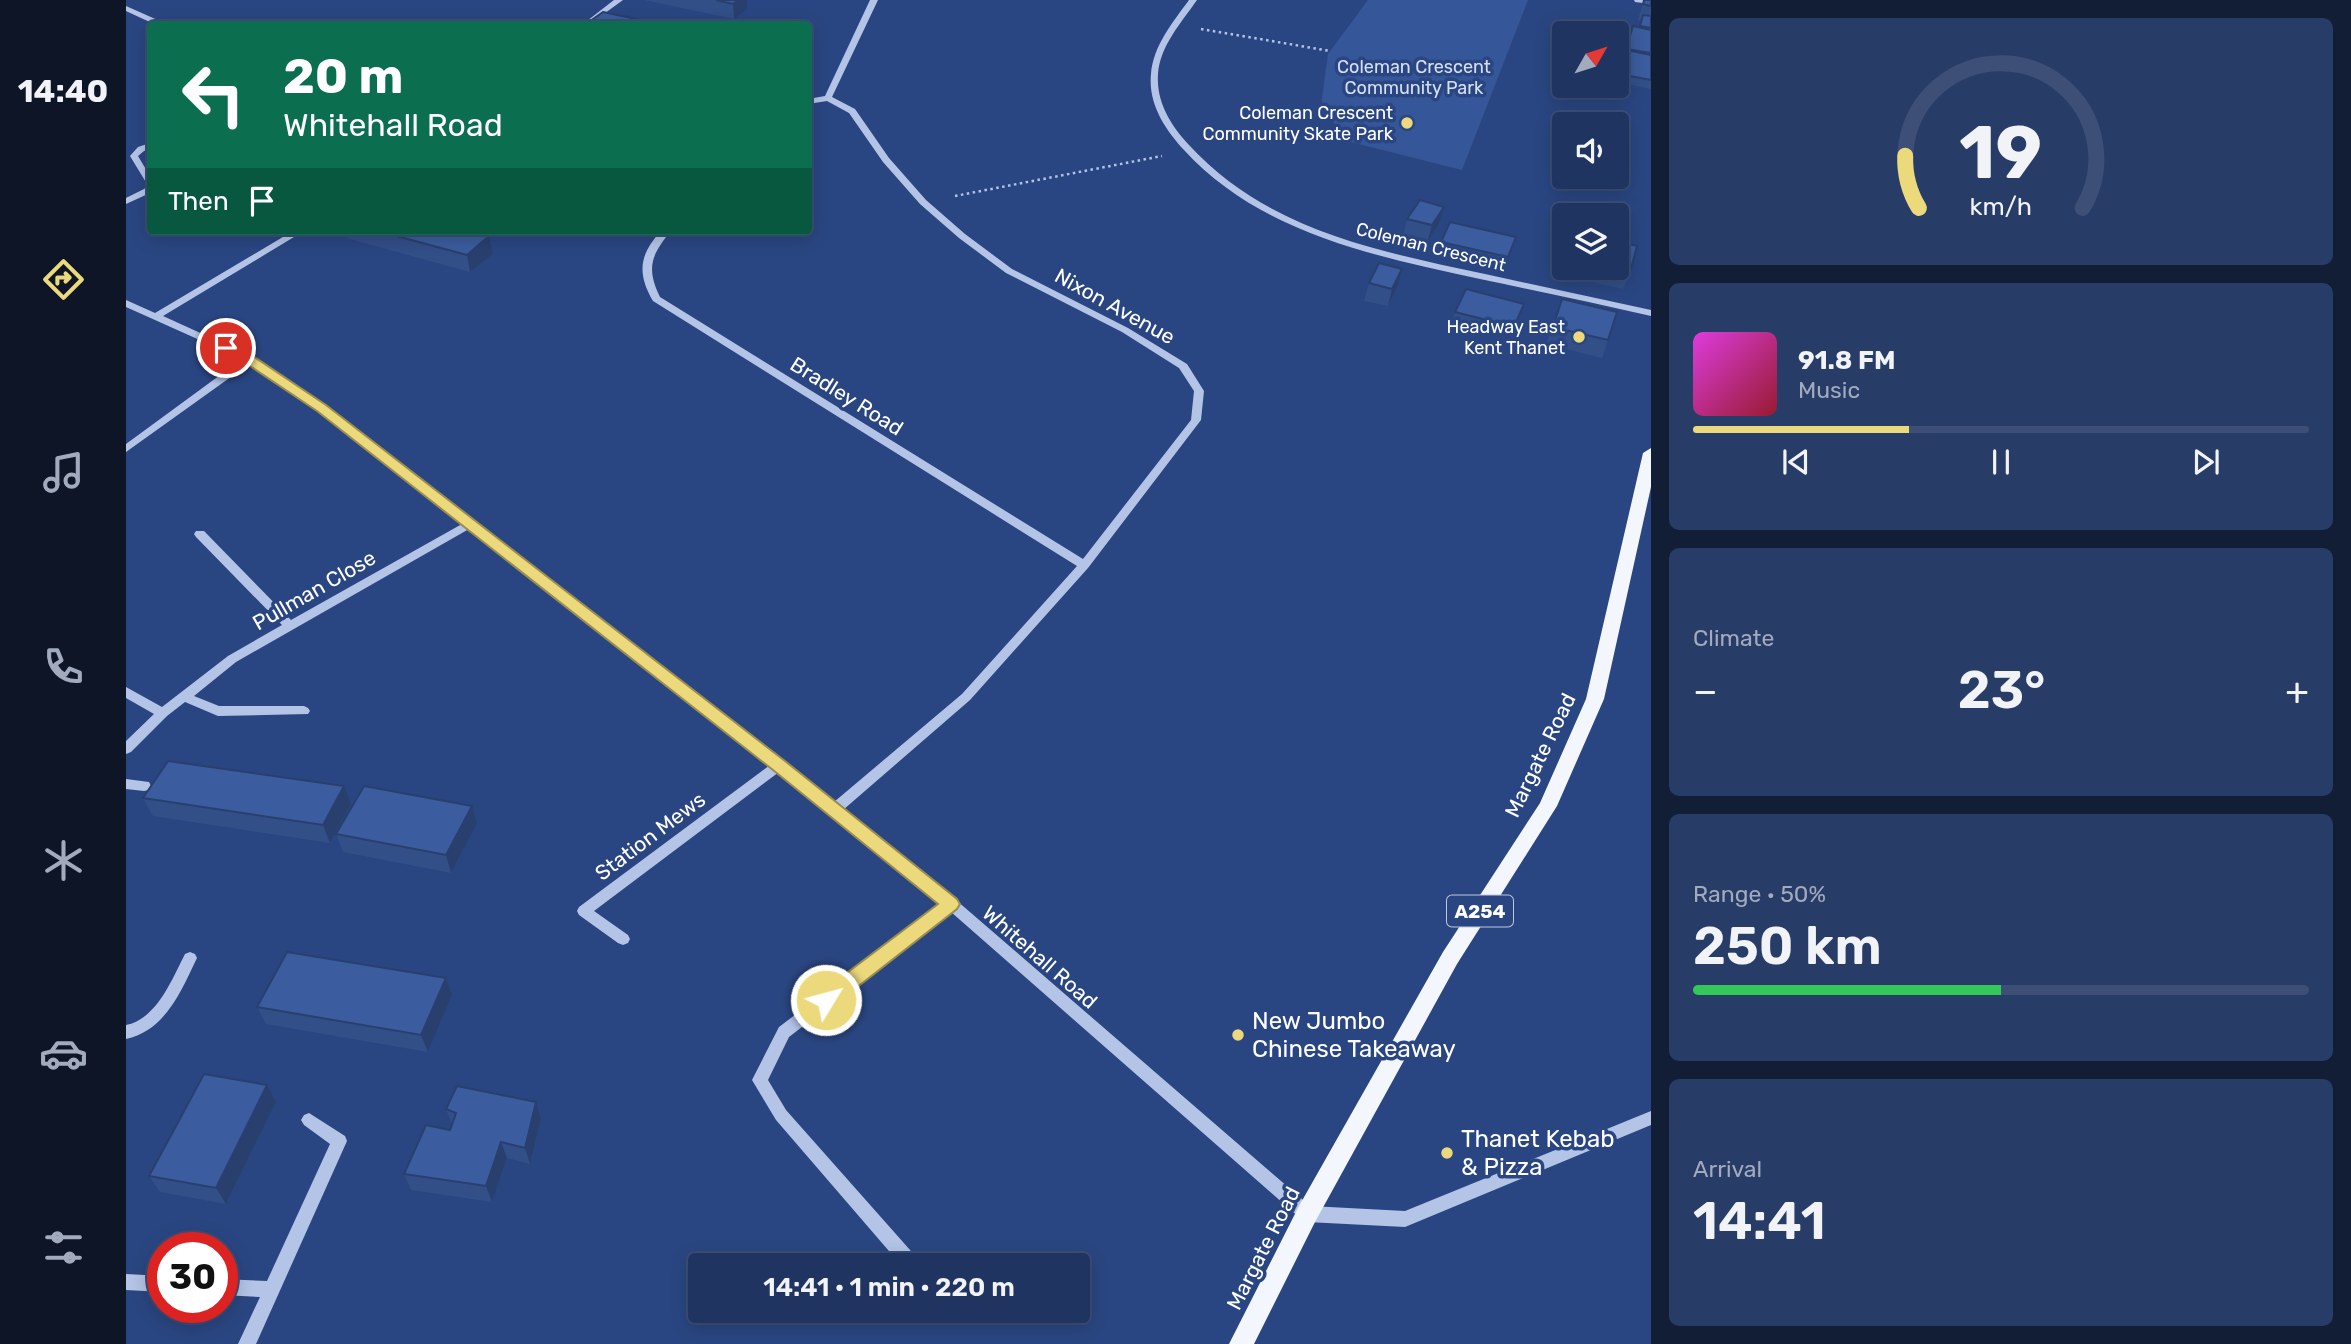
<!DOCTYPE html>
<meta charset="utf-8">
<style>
body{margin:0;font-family:Rubik,sans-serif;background:#283c68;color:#f1f3f6;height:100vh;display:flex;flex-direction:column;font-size:26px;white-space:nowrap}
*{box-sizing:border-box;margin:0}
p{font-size:23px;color:#a2aabe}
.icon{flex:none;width:38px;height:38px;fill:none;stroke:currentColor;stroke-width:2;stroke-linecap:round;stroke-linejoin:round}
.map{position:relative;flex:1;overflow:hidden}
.side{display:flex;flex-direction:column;gap:18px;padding:18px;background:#121d36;width:700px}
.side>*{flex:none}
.hud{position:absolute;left:21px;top:21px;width:665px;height:214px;border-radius:7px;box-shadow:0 4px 18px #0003,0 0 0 2px #3d4f77;background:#0b6e4f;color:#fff;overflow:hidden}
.needle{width:46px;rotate:51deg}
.buttons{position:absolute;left:1426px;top:21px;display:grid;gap:14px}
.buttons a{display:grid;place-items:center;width:77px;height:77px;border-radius:7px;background:#203462;box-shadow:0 4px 18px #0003,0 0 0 2px #3d4f77;font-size:35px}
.speed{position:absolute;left:21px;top:1232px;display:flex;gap:14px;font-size:35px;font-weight:700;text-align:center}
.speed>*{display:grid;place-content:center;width:91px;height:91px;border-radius:50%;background:#203462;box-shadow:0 4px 18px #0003,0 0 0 2px #3d4f77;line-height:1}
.speed .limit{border:10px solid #d22;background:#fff;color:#111}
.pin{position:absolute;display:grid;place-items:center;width:60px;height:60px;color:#fff;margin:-30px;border:4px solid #fff;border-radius:50%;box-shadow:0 2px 7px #0007}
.me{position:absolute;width:77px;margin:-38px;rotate:53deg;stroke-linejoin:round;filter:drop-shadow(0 0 5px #0008)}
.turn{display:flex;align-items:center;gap:24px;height:147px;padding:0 21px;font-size:32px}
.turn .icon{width:91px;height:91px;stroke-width:2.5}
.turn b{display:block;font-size:49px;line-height:60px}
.then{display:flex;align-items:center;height:66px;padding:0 21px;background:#0003;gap:14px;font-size:26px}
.big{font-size:52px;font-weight:600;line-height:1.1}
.side .widget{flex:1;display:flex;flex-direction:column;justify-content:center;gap:10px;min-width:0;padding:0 24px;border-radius:10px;background:#283c68}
.side .dial{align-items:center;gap:0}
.dial svg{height:182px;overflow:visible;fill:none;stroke:#3d4f77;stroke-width:7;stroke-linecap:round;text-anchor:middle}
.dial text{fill:#f1f3f6;stroke:none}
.song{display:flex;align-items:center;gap:21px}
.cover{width:84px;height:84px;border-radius:10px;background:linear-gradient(135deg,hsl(300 70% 55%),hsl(350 70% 35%))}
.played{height:7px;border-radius:4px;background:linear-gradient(90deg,#ecd97b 35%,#3d4f77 35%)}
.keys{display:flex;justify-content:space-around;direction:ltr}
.heat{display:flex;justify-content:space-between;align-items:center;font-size:38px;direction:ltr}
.charge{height:10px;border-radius:5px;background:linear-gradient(90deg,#34c759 50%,#3d4f77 0)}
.trip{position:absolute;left:562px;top:1253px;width:402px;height:70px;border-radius:7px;background:#203462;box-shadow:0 4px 18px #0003,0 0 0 2px #3d4f77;font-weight:600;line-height:70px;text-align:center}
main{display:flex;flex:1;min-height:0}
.tab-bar{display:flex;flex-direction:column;width:126px;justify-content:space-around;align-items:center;background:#0d1527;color:#a2aabe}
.tab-bar .icon{width:49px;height:49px}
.tab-bar .current{color:#ecd97b}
.tab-bar b{font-size:32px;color:#f1f3f6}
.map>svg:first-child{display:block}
.green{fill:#355699}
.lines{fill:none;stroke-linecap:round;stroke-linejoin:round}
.path{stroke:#b3c4e6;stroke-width:2.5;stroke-dasharray:2.5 3.5;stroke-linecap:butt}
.minor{fill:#b3c4e6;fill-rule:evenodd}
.major{fill:#f3f6fd;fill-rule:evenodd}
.wall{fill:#334f88}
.shaded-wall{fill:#29406f}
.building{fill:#3b5c9e;stroke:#29406f;stroke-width:2}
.route{fill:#ecd97b;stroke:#998d50;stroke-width:2}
.poi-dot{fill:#ecd97b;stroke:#2a4682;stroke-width:2.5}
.labels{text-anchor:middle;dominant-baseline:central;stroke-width:7;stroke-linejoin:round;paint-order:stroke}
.far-park-label{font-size:18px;fill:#d6e0f5;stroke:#2a4682}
.far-poi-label{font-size:18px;fill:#fff;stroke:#2a4682;text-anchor:end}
.far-street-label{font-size:18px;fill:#fff;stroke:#2a4682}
.shield{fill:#2a4682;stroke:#bfc8da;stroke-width:2}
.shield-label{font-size:19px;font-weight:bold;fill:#fff}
.street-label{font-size:21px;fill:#fff;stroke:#2a4682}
.near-poi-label{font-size:24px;fill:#fff;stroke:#2a4682;text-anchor:start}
</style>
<main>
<nav class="tab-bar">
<b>14:40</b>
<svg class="icon current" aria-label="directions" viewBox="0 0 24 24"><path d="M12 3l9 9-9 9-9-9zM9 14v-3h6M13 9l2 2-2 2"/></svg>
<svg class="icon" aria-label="music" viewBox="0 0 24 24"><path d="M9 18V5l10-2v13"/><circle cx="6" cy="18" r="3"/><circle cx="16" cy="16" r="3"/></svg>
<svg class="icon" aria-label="phone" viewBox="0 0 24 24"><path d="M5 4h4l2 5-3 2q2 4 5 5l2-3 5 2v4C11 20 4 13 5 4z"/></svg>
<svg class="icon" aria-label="climate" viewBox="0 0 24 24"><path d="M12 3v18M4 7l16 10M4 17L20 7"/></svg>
<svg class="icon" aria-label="car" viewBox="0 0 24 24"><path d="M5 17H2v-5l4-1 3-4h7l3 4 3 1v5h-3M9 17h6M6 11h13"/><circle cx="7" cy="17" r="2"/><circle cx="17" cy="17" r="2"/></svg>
<svg class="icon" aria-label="filters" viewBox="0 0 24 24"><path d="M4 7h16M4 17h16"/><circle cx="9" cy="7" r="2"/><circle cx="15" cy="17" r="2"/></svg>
</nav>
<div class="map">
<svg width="1525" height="1344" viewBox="0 0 1525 1344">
<rect width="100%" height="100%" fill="#2a4682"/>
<path class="green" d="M1242,0H1402L1336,170L1221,141L1195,106L1202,54Z"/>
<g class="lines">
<g class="path">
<path d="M1075,29L1204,51"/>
<path d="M829,196L1036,156"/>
</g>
<g class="minor">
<path d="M488,0H497L464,24H457Z"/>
<path d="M744,0H752L706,97L729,109L763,158L800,200L839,234L886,269L1002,328L1061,364L1078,391L1075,420L962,568L844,700L717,810L830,900L1184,1206L1279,1211L1525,1111V1125L1279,1227L1181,1222L1175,1219L825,912L663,1037L642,1080L660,1110L792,1259L794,1265H775L650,1120L626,1080L653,1027L815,904L653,772L468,911L502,935L504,939L502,943L497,945L492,943L453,915L451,911L453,907L644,765L343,529L110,662L68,696L93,706H178L182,708L184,711L182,714L92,716L59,702L41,716L5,752L0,754V741L28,714L0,698V687L36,707L102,656L156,625L70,537L68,534L70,531H78L165,620L336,524L191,410L123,364L0,452V444L116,359L0,307V300L29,313L167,231H178L37,316L127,357L199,406L708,802L836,694L951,566L527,301C511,273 513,255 535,231H545C525,255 520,268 534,297L957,559L1065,420L1068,391L1053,368L996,332L880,273L833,238L794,204L757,162L723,113L701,101L682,104V99L699,96Z"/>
<path d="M1063,0H1071C1055,23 1034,46 1032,74C1030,102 1045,126 1063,145C1141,230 1251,251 1359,274C1414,286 1470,298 1525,310V316C1468,303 1411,291 1354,279C1248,256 1134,233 1058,150C1039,129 1022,104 1025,74C1027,46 1047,22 1063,0Z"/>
<path d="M1508,0H1525V4L1509,2Z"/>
<path d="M0,6L36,22L37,24H28L0,11Z"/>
<path d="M24,143V149L18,151L12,156L24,176V193L0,204V198L18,189L24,184H21L4,156L12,147Z"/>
<path d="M0,779L23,782L25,786L23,790L18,791L0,789Z"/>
<path d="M64,952L69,954L71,958C55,991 40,1030 0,1039V1025C31,1019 46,979 59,954Z"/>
<path d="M183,1113L219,1136L221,1141L130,1344H112L134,1297L96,1295V1279L141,1281L204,1144L178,1125L175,1120L178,1115Z"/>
<path d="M0,1274L37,1276V1292L0,1290Z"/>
</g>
<path class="major" d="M1525,448V487L1478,699L1431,806L1331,964L1189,1222L1128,1344H1103L1173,1206L1317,952L1414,803L1460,699L1517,453Z"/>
</g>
<g class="wall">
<path d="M518,0H621V9L608,19Z"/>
<path d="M1518,0H1525V89L1491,82V79L1498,57H1497L1507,26L1513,28L1515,21L1512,20Z"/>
<path d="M1318,207L1313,224L1301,243L1277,236L1281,219Z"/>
<path d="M212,231H343L363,236L367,254L344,272L213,236Z"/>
<path d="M1315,242L1387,245L1379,266L1312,251Z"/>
<path d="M1451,268H1491L1504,272L1497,289L1448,278Z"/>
<path d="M1276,269L1272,286L1262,306L1238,301L1243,283Z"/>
<path d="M1436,299L1482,340L1476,358L1420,344Z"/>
<path d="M1329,312L1395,313L1385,336L1326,321Z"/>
<path d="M17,798L225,804L204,843L27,816Z"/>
<path d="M351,824L325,873L217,852L210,834Z"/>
<path d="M326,995L302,1052L140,1024L131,1007Z"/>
<path d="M150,1102L100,1204L34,1192L23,1176Z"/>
<path d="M410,1102L415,1119L404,1164L381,1158L366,1202L285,1190L278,1174L324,1130L326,1124L320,1109Z"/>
</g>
<g class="shaded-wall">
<path d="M612,0H621V9L608,19L607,4Z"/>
<path d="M1318,207L1313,224L1301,243L1306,225Z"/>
<path d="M363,236L367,254L344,272L341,255Z"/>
<path d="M1276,269L1272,286L1262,306L1266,289Z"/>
<path d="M218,786L225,804L204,843L197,825Z"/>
<path d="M346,806L351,824L325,873L320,855Z"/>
<path d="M320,978L326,995L302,1052L295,1035Z"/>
<path d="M141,1085L150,1102L100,1204L90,1188Z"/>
<path d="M410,1102L415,1119L404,1164L399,1148Z"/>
<path d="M375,1142L381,1158L366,1202L360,1186Z"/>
</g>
<g class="building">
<path d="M590,0H612L607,4Z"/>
<path d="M1518,0H1525V6L1517,4Z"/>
<path d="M477,12L534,24H460Z"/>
<path d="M1517,15L1525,16V28L1514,26Z"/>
<path d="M1507,26L1525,30V53L1500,49Z"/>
<path d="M1501,50L1525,55V80L1493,74Z"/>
<path d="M1294,200L1318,207L1306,225L1281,219Z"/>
<path d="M1324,222L1390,237L1382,257L1315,242Z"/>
<path d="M252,231H343L363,236L341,255Z"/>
<path d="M1491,241L1511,246L1504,272L1486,268H1491Z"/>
<path d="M1253,263L1276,269L1266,289L1243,283Z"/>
<path d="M1340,289L1398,304L1388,327L1329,312Z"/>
<path d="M1436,299L1491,312L1482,340L1427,327Z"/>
<path d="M42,761L218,786L197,825L17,798Z"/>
<path d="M238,786L346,806L320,855L210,834Z"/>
<path d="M161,952L320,978L295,1035L131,1007Z"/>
<path d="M78,1074L141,1085L90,1188L23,1176Z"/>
<path d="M331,1086L410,1102L399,1148L375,1142L360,1186L278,1174L300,1125L324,1130L330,1113L320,1109Z"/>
</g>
<path class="route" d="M100,344L127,356L200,405L659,761L831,899L834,904L831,909L707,1006H693L690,1000L693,994L812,904L647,770L191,411L118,362L95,351V346Z"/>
<g class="poi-dot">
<circle cx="1281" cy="123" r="7"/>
<circle cx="1453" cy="337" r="7"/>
<circle cx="1112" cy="1035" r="7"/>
<circle cx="1321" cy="1153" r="7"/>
</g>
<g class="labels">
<g class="far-park-label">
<text x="1288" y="67">Coleman Crescent<tspan x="1288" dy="21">Community Park</tspan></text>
</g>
<g class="far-poi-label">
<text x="1267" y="113">Coleman Crescent<tspan x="1267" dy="21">Community Skate Park</tspan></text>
<text x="1439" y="327">Headway East<tspan x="1439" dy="21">Kent Thanet</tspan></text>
</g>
<g class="far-street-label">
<text transform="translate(1305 247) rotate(14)">Coleman Crescent</text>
</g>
<rect class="shield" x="1321" y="895.5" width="66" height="31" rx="5"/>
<g class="shield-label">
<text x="1354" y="911">A254</text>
</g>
<g class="street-label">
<text transform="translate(989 306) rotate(29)">Nixon Avenue</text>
<text transform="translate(721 396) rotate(32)">Bradley Road</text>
<text transform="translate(188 590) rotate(-30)">Pullman Close</text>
<text transform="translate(1414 755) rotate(-64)">Margate Road</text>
<text transform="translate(524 836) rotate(-37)">Station Mews</text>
<text transform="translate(914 957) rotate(41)">Whitehall Road</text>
<text transform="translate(1137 1248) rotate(-63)">Margate Road</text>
</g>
<g class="near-poi-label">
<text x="1126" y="1021">New Jumbo<tspan x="1126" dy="28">Chinese Takeaway</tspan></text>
<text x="1335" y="1139">Thanet Kebab<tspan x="1335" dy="28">&amp; Pizza</tspan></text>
</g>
</g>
</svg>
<div class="buttons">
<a><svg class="needle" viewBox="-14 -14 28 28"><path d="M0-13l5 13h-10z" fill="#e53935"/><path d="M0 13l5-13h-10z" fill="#a2aabe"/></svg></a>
<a><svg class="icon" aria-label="sound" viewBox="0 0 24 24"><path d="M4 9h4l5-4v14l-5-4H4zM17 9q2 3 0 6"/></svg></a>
<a><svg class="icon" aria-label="layers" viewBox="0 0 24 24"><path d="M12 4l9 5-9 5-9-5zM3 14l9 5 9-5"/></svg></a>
</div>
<div class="speed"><div class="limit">30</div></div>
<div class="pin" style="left:100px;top:348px;background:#d93025"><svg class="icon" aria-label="arrive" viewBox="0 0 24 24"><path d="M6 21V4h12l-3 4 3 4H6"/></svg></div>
<svg class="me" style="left:700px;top:1000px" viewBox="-20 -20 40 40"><circle r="17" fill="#ecd97b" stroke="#fff" stroke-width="3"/><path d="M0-11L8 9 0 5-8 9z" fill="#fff"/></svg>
<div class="trip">14:41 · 1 min · 220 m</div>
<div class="hud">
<div class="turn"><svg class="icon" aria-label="left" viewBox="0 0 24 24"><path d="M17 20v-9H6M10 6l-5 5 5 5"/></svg><div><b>20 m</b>Whitehall Road</div></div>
<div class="then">Then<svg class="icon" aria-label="arrive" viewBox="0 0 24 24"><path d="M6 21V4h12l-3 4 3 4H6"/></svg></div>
</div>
</div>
<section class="side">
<div class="widget dial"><svg viewBox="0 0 100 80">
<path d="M14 69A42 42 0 1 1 86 69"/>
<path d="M14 69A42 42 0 0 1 8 46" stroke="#ecd97b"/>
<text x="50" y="56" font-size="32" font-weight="700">19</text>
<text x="50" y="72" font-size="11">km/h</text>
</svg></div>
<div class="widget">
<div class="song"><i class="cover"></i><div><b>91.8 FM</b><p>Music</p></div></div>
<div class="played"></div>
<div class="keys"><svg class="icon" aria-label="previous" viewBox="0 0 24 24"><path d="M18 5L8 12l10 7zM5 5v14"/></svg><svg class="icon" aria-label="pause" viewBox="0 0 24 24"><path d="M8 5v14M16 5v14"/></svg><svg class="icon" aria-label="next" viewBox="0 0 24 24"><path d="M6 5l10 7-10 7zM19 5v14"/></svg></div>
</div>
<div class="widget"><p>Climate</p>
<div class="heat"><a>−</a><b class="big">23°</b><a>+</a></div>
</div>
<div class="widget"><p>Range · 50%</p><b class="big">250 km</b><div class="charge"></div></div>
<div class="widget"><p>Arrival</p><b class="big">14:41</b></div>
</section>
</main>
